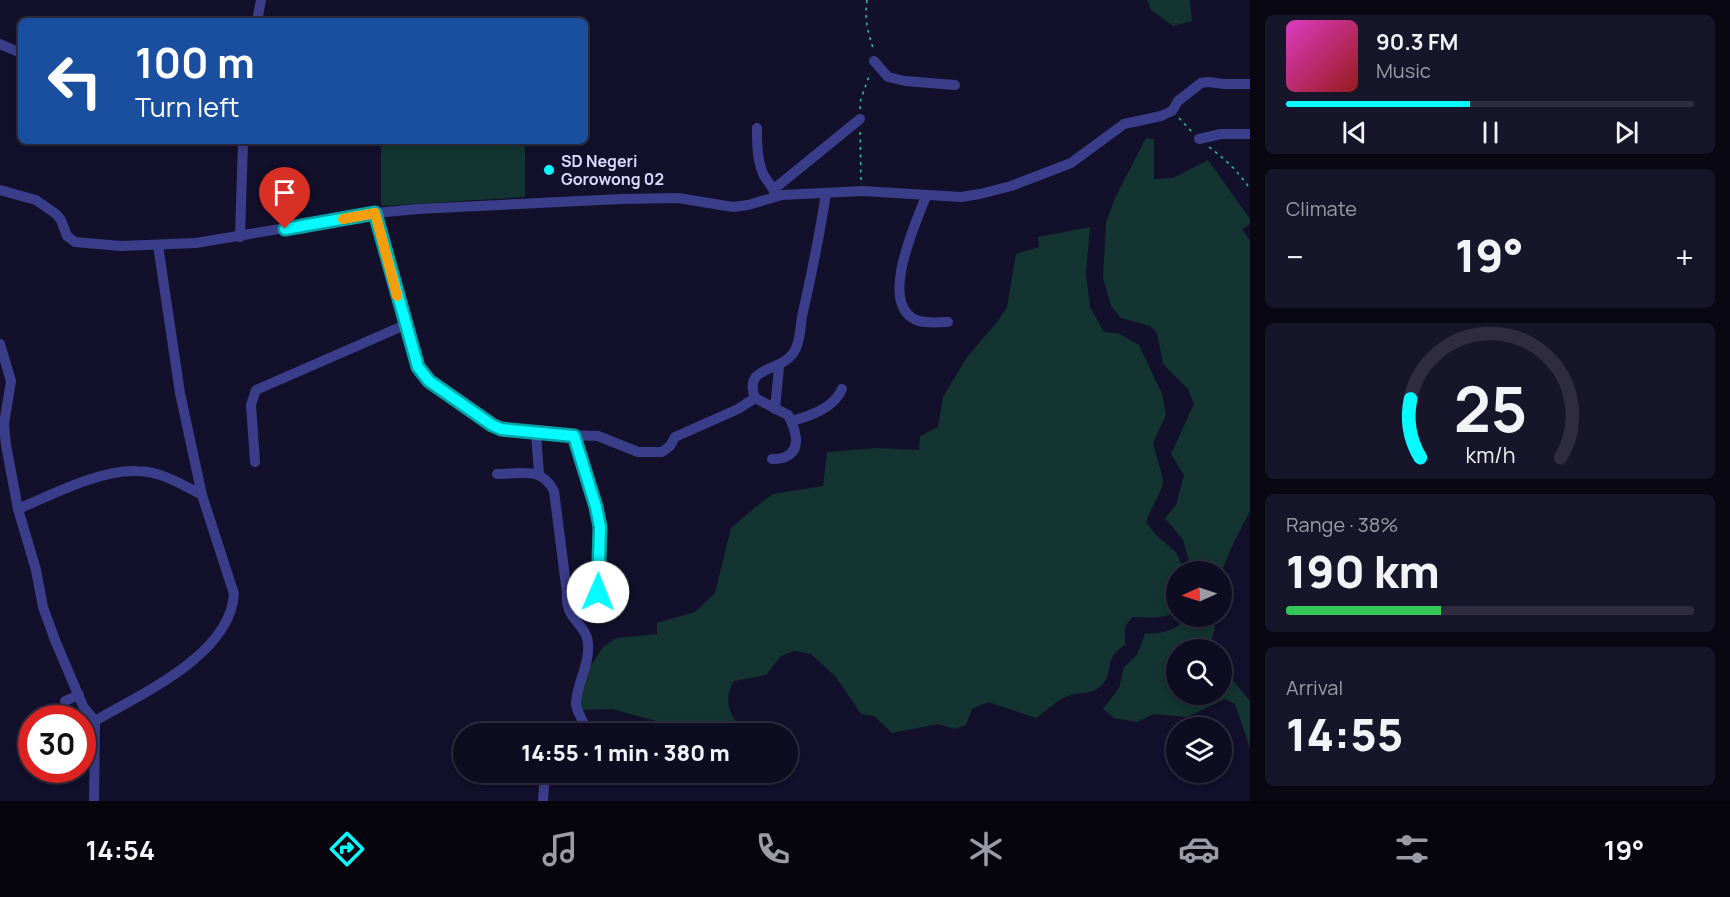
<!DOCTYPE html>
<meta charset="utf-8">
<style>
body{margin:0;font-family:Manrope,sans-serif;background:#171529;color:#f1f3f6;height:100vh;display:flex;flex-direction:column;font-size:22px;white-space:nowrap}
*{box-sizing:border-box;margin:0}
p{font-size:20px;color:#9b9ba5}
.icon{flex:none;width:33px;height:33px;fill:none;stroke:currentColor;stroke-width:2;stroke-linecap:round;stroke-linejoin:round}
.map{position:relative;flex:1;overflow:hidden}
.details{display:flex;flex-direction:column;gap:15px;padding:15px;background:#080712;width:480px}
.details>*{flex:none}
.banner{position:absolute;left:18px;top:18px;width:570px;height:126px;border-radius:9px;box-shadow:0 3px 9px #0003,0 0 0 2px #2e2c3e;background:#1a4fa0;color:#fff;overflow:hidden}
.needle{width:39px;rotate:267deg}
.buttons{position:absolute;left:1166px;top:561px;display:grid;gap:12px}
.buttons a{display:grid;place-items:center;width:66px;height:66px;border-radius:50%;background:#0e0c20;box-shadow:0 3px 9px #0003,0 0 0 2px #2e2c3e;font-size:30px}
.speed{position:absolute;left:18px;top:705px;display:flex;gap:12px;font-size:30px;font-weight:700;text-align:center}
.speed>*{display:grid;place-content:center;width:78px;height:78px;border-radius:50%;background:#0e0c20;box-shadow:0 3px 9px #0003,0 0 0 2px #2e2c3e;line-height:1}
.speed .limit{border:9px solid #d22;background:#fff;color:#111}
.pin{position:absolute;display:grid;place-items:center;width:51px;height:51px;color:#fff;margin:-62px -26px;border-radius:50% 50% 50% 0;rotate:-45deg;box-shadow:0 0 6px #0007}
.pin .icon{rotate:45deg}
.me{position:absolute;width:66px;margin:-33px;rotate:1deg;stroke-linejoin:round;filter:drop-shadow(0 0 4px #0008)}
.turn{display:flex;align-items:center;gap:21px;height:126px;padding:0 18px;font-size:27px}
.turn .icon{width:78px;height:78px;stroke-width:2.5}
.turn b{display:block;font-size:42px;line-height:51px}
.big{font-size:45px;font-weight:800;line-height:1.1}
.details .card{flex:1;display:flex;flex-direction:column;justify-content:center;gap:9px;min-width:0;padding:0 21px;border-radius:9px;background:#171529}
.details .dial{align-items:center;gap:0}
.dial svg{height:156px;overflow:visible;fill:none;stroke:#2e2c3e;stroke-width:7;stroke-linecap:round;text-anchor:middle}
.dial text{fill:#f1f3f6;stroke:none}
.song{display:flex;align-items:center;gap:18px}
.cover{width:72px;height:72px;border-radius:9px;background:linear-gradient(135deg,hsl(310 70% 55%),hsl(0 70% 35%))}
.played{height:6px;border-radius:3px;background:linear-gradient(90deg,#05fbff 45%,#2e2c3e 45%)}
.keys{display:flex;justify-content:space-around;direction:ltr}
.heat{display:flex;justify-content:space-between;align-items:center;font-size:33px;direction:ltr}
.charge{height:9px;border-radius:4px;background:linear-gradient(90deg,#34c759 38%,#2e2c3e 0)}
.trip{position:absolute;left:453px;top:723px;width:345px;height:60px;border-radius:30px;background:#0e0c20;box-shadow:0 3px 9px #0003,0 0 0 2px #2e2c3e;font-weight:800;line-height:60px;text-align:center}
.tab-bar{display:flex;height:96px;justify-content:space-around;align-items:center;background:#06050d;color:#9b9ba5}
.tab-bar .icon{width:42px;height:42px}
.tab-bar .on{color:#05fbff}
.tab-bar b{font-size:27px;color:#f1f3f6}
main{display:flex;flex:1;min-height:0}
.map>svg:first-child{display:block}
.green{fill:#133430}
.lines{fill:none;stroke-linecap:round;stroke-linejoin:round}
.path{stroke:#2dbfaa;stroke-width:1.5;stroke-dasharray:3 4.5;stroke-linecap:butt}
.minor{stroke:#3a3e8a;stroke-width:10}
.route-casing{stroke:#03a3a6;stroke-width:15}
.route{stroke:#05fbff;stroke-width:10}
.slow{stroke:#f59e0b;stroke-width:10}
.poi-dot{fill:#05fbff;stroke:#12102a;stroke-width:2}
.labels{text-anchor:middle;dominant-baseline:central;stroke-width:5;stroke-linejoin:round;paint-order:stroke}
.poi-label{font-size:16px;font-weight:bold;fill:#dad9ff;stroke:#12102a;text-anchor:start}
</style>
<main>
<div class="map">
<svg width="1250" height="801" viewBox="0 0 1250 801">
<rect width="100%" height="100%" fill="#12102a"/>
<g class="green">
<path d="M1147,0H1190L1192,21L1173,26L1151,10Z"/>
<path d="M1146,138L1154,139V179L1173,178L1208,160L1250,219V224L1242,229L1250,241V511L1233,544L1221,573L1192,571L1183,540L1165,518L1176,505L1184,475L1171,454L1194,404L1188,389L1163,364L1157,333L1150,326L1121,318L1111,306L1103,278L1106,222L1116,196Z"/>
<path d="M381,141H525V197L381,206Z"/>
<path d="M1090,227L1086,273L1090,307L1104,332L1118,333L1139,345L1162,394L1166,415L1153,443C1155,452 1163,475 1163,481C1162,493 1150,509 1146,522L1155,534L1176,552L1184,571L1176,572C1176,617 1180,619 1132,617L1125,627V645C1103,658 1114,671 1103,684C1092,696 1080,691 1068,696C1057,700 1046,711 1036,718L988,702L972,709L966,725L954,729L938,724L892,733L874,716L861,714L835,676L811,654L794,651L781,656L766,675L734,681C725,695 727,709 736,721L735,733H699L612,709L579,710L576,698L588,670L603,647L616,638L657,634V623L695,612L715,593L731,528L758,505L773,494L823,486L827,452L877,448L919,450L920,436L938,427L943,397L967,357L997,322L1007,307L1016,254L1039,247L1038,237Z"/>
<path d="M1186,617H1210L1215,627L1209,649L1176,650V694H1221V666L1250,701V748L1235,704L1225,699L1187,717L1154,714L1137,722L1114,718L1103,709L1119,688L1124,667L1137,655L1145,634C1161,633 1176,632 1186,617Z"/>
</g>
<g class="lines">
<g class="path">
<path d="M867,0C864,19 868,33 874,51"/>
<path d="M860,109V102L870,73"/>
<path d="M1179,118L1192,132"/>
<path d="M860,132L861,181"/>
<path d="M1209,147C1225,159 1239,172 1250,189"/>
</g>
<g class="minor">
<path d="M257,21L261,0"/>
<path d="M0,44L21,53"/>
<path d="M874,61L888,77L905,81L955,85"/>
<path d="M757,128C757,142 757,158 762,171C765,181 774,185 775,196"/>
<path d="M1199,139L1221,134H1250"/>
<path d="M774,189L860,119"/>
<path d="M0,190L36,200L56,214L61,220L67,236L75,242L121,246L196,243L375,213L418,209L621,199L678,198L733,207L748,205L782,195L862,191L961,197L980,194L1011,186L1071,163L1124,124L1161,116L1172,111L1178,101L1201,83L1208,82L1224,84H1250"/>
<path d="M926,196C916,223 878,303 916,320C926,324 938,322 948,322"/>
<path d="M375,213L418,367L429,381L492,425L501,429L536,434L598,436L638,452H662L670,446L675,437L738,409L755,398"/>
<path d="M240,237L243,141"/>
<path d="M0,344L11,381L4,424L6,445L18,509L36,570L43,607L55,640L83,706L95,721C141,694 230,655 234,594L202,495L180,393L158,245"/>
<path d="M775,409L779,367"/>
<path d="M792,421C810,416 834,408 842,389"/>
<path d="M536,434L539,474"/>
<path d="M574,436L596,507L600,527L597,596L591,599L574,593H567C564,619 586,623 588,643C590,664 577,683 576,703C576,715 588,721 583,734"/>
<path d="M772,459C777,459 783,459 787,456C803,448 794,426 788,415L755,398C742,363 785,374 796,348C801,337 800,324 803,312C812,272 820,233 826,193"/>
<path d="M255,462L251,405L256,390L405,325"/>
<path d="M497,474C522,474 541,466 554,491L567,593"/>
<path d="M18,509C51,495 101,469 137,471C160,471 182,484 202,495"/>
<path d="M65,701L79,695"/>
<path d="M94,801L95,721"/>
<path d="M543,801L545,772"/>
</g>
</g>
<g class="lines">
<g class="route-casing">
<path id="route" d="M285,229L375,213L418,367L429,381L492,425L501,429L574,436L596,507L600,527L598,592"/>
</g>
<use href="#route" class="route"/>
<path class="slow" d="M343,219L375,213L397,296"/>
</g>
<circle class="poi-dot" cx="549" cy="170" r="6"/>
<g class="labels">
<g class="poi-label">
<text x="561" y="161">SD Negeri<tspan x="561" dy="18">Gorowong 02</tspan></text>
</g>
</g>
</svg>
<div class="buttons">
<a><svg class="needle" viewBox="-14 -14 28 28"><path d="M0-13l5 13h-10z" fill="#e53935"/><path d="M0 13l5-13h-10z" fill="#9b9ba5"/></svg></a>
<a><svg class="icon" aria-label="search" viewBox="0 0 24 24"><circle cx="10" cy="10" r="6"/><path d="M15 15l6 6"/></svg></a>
<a><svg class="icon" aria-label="layers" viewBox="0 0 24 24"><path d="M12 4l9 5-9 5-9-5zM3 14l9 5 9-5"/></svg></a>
</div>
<div class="speed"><div class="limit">30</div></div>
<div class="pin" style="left:285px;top:229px;background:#d93025"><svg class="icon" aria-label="arrive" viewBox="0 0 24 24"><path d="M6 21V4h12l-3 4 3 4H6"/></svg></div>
<svg class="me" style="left:598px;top:592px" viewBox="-20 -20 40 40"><circle r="19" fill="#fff"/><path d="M0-13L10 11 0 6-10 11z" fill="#05fbff"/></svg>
<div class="trip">14:55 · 1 min · 380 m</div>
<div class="banner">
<div class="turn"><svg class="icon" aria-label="left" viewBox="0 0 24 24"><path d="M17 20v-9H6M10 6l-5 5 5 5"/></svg><div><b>100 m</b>Turn left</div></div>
</div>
</div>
<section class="details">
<div class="card">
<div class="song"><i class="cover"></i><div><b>90.3 FM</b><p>Music</p></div></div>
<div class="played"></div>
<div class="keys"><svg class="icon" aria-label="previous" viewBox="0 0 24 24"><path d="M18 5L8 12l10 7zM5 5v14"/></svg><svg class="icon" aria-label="pause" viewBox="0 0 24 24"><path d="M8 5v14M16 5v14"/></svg><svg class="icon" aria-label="next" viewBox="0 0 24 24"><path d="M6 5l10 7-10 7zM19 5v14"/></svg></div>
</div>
<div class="card"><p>Climate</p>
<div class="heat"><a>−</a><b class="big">19°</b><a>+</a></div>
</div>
<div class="card dial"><svg viewBox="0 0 100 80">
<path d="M14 69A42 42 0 1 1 86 69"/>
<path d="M14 69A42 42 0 0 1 9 39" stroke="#05fbff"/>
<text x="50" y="56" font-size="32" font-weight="700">25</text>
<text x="50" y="72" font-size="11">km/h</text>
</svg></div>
<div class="card"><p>Range · 38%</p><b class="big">190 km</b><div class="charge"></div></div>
<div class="card"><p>Arrival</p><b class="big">14:55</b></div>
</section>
</main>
<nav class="tab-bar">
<b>14:54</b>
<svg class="icon on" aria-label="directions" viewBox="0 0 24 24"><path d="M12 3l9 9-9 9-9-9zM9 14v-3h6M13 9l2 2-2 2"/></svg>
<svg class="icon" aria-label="music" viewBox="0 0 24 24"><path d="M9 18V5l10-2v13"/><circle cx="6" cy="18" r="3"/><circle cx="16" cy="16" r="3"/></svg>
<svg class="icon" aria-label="phone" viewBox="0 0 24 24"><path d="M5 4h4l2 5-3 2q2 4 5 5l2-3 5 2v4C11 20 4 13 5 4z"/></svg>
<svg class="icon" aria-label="climate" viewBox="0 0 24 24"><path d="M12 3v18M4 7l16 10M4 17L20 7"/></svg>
<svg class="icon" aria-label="car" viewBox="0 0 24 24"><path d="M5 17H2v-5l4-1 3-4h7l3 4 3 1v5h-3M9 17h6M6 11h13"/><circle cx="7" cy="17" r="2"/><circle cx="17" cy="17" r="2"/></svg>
<svg class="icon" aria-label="filters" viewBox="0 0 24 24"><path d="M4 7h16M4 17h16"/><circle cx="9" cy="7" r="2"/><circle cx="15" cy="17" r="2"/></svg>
<b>19°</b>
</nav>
